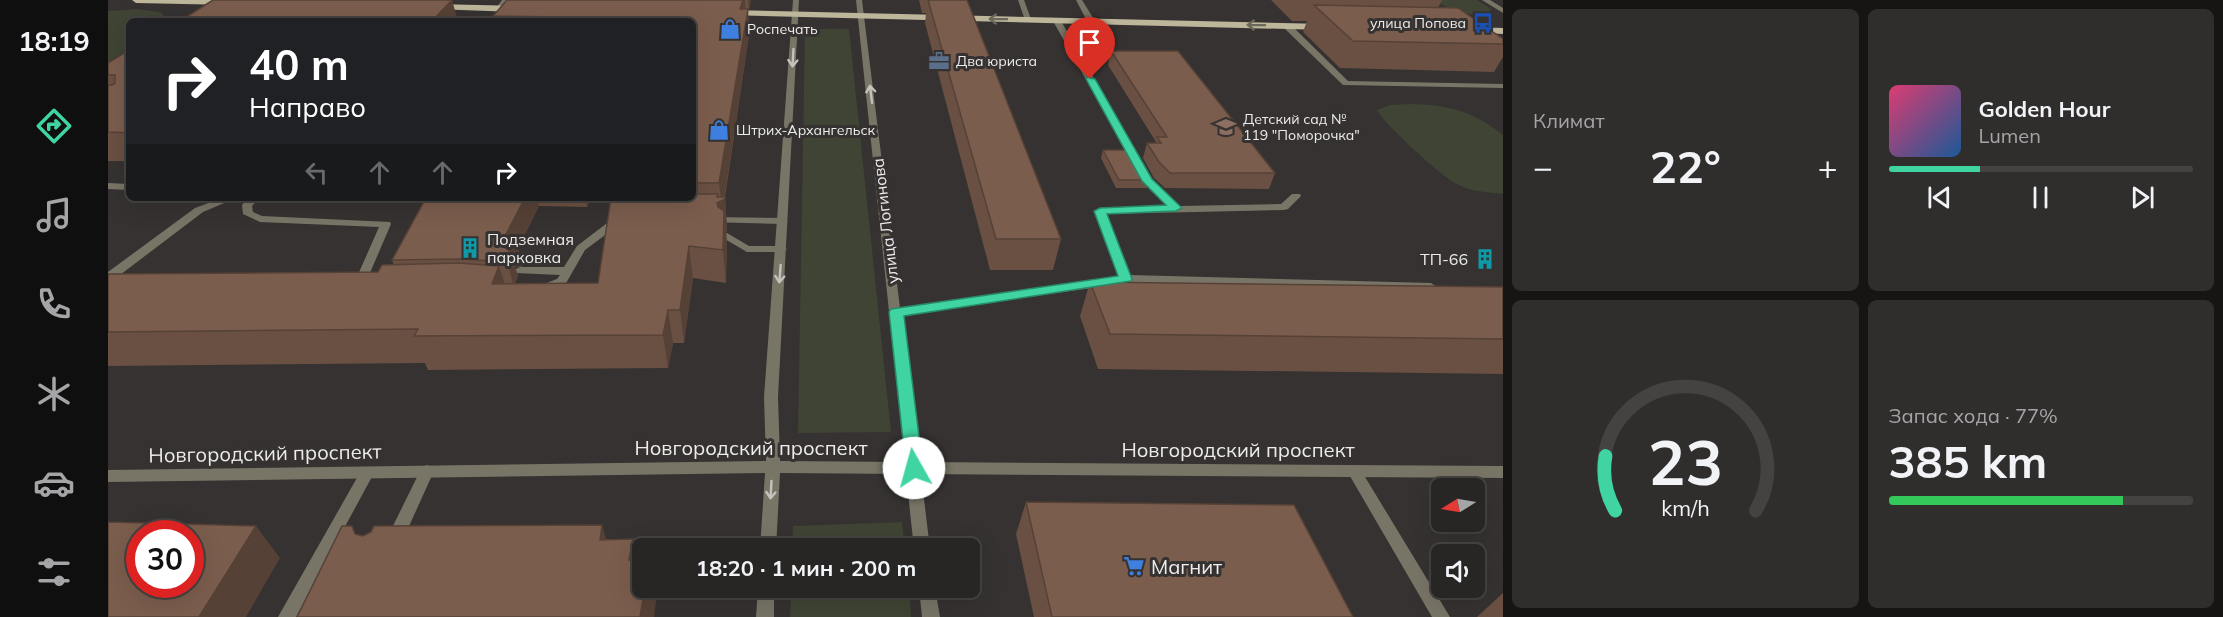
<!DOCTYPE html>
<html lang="ru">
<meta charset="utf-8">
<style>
body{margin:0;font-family:Mulish,sans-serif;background:#302e2d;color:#f1f3f6;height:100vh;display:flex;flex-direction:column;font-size:22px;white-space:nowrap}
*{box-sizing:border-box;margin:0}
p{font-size:20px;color:#a5a5a7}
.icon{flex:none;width:33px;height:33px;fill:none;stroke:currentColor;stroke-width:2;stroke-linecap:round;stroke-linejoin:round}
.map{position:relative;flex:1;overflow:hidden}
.drawer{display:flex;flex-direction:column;gap:9px;padding:9px;background:#161514;width:720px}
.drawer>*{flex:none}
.hud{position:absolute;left:18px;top:18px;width:570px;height:183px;border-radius:9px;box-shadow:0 6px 24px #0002,0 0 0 2px #444342;background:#202124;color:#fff;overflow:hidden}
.needle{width:39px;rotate:259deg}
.tools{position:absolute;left:1323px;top:478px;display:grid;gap:12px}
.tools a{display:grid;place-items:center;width:54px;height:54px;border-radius:9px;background:#282625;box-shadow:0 6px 24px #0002,0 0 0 2px #444342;font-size:30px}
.speed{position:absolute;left:18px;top:520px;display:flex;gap:12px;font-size:30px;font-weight:700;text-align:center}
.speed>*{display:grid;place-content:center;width:78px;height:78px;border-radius:50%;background:#282625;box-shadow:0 6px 24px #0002,0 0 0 2px #444342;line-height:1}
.speed .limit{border:9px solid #d22;background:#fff;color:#111}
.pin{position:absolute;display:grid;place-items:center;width:51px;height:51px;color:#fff;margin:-62px -26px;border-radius:50% 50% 50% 0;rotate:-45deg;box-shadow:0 0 6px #0007}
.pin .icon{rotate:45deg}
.me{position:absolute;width:66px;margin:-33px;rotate:353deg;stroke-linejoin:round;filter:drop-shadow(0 0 4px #0008)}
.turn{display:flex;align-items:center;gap:21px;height:126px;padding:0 24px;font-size:27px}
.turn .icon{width:78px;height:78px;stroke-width:2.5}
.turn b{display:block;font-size:42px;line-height:51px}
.lanes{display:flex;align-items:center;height:57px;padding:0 24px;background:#0003;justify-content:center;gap:30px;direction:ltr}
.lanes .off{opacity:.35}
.big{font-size:45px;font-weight:700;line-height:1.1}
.drawer .widget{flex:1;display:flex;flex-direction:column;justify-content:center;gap:9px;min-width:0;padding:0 21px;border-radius:9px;background:#302e2d}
.drawer .dial{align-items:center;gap:0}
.dial svg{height:156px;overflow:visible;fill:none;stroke:#444342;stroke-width:7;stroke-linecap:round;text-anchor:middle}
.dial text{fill:#f1f3f6;stroke:none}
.song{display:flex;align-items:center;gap:18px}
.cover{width:72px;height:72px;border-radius:9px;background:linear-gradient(135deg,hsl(340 70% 55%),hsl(210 70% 35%))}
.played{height:6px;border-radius:3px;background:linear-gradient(90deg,#3fd4a2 30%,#444342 30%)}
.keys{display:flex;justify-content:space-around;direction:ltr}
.heat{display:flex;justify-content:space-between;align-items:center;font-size:33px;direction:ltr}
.charge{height:9px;border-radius:4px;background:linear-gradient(90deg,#34c759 77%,#444342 0)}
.drawer .tiles{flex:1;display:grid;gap:9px;grid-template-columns:repeat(2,1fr)}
.trip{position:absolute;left:524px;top:538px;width:348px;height:60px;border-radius:9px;background:#282625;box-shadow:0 6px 24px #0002,0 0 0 2px #444342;font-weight:700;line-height:60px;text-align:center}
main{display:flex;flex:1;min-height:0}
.menu{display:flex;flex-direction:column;width:108px;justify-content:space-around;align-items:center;background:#100f0f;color:#a5a5a7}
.menu .icon{width:42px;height:42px}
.menu .selected{color:#3fd4a2}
.menu b{font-size:27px;color:#f1f3f6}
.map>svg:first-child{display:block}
.green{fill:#3f4434}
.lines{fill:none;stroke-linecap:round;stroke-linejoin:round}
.service{fill:#787567;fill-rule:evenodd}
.minor{fill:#787567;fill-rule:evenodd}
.primary{fill:#bdb69a;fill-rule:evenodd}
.wall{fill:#6a5042}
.shaded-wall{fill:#564136}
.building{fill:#7b5d4d;stroke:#564136;stroke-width:1.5;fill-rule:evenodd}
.oneway{stroke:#6b675b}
.oneway2{stroke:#c5c2bd}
.route{fill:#3fd4a2;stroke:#298a69;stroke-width:1.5}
.labels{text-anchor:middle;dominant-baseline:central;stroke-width:6;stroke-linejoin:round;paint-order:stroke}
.far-poi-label{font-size:14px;fill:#eeeceb;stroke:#353231;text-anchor:start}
.street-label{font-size:16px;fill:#eeeceb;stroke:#353231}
.poi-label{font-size:16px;fill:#eeeceb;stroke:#353231;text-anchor:start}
.near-street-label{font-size:20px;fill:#eeeceb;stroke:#353231}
.near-poi-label{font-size:20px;fill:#eeeceb;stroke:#353231;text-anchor:start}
</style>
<main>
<nav class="menu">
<b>18:19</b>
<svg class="icon selected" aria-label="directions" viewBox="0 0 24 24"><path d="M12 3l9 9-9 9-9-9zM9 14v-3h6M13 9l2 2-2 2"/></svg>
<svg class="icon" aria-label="music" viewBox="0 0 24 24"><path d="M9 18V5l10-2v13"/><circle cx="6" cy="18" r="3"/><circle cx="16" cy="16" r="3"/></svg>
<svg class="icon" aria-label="phone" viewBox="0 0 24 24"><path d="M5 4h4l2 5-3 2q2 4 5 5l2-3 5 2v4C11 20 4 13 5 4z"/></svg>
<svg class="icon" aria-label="climate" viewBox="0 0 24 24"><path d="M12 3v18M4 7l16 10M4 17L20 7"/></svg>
<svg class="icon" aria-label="car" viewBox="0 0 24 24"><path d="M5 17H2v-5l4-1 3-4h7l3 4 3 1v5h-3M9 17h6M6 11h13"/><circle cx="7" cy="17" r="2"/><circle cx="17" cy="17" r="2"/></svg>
<svg class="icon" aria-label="filters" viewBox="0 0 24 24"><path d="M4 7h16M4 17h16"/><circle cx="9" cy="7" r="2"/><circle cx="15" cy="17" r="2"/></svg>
</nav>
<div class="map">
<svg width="1395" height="617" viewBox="0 0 1395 617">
<rect width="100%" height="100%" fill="#353231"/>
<g class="green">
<path d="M1326,0H1369L1383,9L1380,13C1362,18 1341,10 1326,0Z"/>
<path d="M29,9L52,12L56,16L54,21H21V49L0,62V11Z"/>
<path d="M697,29H741L783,432L690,433Z"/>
<path d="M1301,104C1341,105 1363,110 1395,135V194C1380,192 1363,192 1349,184C1334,177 1276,124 1269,110L1282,105Z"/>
<path d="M794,522L797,549H684L685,526Z"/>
<path d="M683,588H801L803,617H682Z"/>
</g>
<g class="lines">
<g class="service">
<path d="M394,0H401L393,9H389L388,8Z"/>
<path d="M910,0H916L924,22L917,20Z"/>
<path d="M968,0H974L987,21L986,23H980Z"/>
<path d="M1374,0H1382L1395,8V13Z"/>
<path d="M946,19L953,21L1044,179L1072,206L1173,204L1184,194H1192L1193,196L1180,209L1176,210L998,214L1022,275L1323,283L1329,287L1327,290L1018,283L788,316L784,315L782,312L788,308L1011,276L987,211L988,209L1060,206L1035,181L945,21Z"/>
<path d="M1176,24H1182L1240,81L1395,84V88L1235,85L1176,28Z"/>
<path d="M0,183L21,184V190L0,189Z"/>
<path d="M114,198H128L95,212L4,281L0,282V272L87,208Z"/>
<path d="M140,198H151L144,206L145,212L154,216L282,222L283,224L255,289L251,290L245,286L271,227L152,222L135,214L134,205Z"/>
<path d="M515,198H525L516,221L477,250L457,285L435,293L429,289L431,286L449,279L452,275L408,273L406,271L408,269L412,267H456L469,246L507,217Z"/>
<path d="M603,217L675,218L680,221L675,224L599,222L598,220L599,218Z"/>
<path d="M619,233L641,246H674L679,249L674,252H639L615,238L614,236L615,234Z"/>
<path d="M319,465L324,467L326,471L292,546L286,548L280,546L278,541L280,536L314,467Z"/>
<path d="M1246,465L1251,467L1342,617H1324L1239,471L1241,467Z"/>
<path d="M259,467L264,469L266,473L188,617H170L254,469Z"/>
</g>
<g class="minor">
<path d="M685,0H691L670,397L672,461L797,462L748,0H754L811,462L1395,466V478L813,474L822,549H806L798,474L672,473L668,549H652L657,473L0,482V470L658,461L656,397Z"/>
<path d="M650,588H666V617H648Z"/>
<path d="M811,588H827L832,617H814Z"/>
</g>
<g class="primary">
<path d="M24,0H125L127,2L123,5L28,3Z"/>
<path d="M327,4L411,6L415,9L411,12L324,9V5Z"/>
<path d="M621,10L1218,24L1223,27L1218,30L618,15L617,13Z"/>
<path d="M1362,27L1395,28V34L1359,32L1357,30Z"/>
</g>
</g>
<g class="wall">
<path d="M399,0H643L641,9H640L641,35L617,197L619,228V231L618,232L619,243L618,283L585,278L576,343H565L560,368L320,370L317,363L0,366V274L270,272L286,265L284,260L315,203L164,200L163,198H483L479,207L431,206L410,248L415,263L414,267H407L410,276L407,283H490L585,198V21H386L385,16Z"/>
<path d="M811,0H859L953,239L945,270H882L817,23L818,13H814Z"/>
<path d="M1163,0H1334L1330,8L1395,39V57L1386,72L1232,68L1195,32L1199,21H1184Z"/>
<path d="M21,50V161H0V63Z"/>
<path d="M1003,51L1167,173L1161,189L1057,188L1046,178L1035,158L1039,143H1047L1048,142L1000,65Z"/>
<path d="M995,150L1041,180L1039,188H1008L993,158Z"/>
<path d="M982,282L1395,287V374L990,369L972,316Z"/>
<path d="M918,502L1245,617H926L908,534Z"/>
<path d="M1395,593V617H1369Z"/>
</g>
<g class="shaded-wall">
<path d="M344,0L350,21H324Z"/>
<path d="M635,0H637L638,19L632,9Z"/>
<path d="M640,0H643L641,9Z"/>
<path d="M640,9L641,35L616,199L617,197L619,228V231L618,232L619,243L618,283L615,250L609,203L610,194V203L613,201L611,183Z"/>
<path d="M417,198H429L431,206L410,248L415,263L414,267H407L410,276L406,287L399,262L395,240Z"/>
<path d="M477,198H483L479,207Z"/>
<path d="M581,246L585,278L576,343L572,310Z"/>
<path d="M391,266L402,299L384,284Z"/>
<path d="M560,310L565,343L560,368L555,335Z"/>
<path d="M494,525L504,560L492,540Z"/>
<path d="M148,526L172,558L138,617H91Z"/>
<path d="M525,539L533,574L521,560Z"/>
<path d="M537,588H547L549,594L546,617H532Z"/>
</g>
<g class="building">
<path d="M105,0H344L324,21H72Z"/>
<path d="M399,0H635L632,9H640L611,183H585V21H527L528,18L385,16Z"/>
<path d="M820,0H859L953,239H888Z"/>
<path d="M1206,5L1350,8L1395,39V44L1245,41Z"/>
<path d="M21,50V133L0,132V85H4L7,83V75H0V63Z"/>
<path d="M1003,51H1070L1167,173H1062L1051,162L1039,143H1053L1049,137H1059Z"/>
<path d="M995,150H1022L1041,180H1011Z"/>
<path d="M585,194H610L609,197H617V199L609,203L610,207L616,211L615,250L581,246L572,310H560L555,335L306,336L310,329L0,332V274L270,272L274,265L350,263L391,266L384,284L490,283L503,198H585Z"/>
<path d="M318,198H417L395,240L408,239L406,242L399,243L396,247L403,252L399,262L354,259L284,260Z"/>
<path d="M982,282L1395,287V339L1002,334Z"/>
<path d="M918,502L1186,505L1245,617H944Z"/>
<path d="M0,522L148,526L91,617H0ZM32,534H82V585H32Z"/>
<path d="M494,525L492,540L525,539L521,560H534V588H537L532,617H189L234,526H244L247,534L255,536L263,532L266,526Z"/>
</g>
<defs><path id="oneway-shaft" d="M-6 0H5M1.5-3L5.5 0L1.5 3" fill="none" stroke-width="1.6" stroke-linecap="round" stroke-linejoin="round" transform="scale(1.5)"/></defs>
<g class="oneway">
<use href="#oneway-shaft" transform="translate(890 19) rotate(-179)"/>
<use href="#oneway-shaft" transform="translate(1148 25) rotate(-179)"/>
</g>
<g class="oneway2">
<use href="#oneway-shaft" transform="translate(685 58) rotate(93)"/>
<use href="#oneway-shaft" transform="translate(763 94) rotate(-97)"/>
<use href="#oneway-shaft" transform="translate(672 274) rotate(94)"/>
<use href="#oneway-shaft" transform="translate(663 490) rotate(93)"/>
</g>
<path class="route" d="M979,77L987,79L1044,179L1074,208L1068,211L999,214L1024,279L1023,281L796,316L815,468L812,473L806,475L800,473L798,468L781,312L783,309L1010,276L986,211L992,208L1058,205L1034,181L978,79Z"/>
<defs>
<g id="bus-bare" transform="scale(1.62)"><path d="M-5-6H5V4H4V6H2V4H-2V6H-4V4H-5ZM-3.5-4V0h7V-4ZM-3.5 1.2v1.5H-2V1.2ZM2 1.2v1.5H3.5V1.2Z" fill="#1a4fb4" stroke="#353231" stroke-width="2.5" paint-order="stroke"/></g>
<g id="shop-bare" transform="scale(1.62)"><path d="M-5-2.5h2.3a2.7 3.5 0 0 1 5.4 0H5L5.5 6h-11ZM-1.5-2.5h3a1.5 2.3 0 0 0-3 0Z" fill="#3f7fe0" stroke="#353231" stroke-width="2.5" paint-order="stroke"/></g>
<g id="office-bare" transform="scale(1.62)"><path d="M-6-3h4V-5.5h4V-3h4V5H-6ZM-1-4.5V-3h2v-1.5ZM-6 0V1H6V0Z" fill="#5c6f8a" stroke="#353231" stroke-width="2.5" paint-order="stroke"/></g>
<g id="school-bare" transform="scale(1.62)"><path d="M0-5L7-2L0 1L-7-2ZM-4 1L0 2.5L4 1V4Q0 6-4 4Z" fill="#8d6e63" stroke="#353231" stroke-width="2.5" paint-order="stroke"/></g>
<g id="building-bare" transform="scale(1.62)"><path d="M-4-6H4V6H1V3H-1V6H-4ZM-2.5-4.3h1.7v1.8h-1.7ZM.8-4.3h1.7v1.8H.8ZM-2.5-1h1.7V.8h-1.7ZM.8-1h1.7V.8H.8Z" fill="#0f9aa8" stroke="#353231" stroke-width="2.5" paint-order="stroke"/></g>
<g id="supermarket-bare" transform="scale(1.62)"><path d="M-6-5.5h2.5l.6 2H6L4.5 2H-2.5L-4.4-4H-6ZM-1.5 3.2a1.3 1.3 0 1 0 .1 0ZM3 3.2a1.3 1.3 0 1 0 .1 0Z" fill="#3f7fe0" stroke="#353231" stroke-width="2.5" paint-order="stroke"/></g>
</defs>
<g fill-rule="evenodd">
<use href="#bus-bare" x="1375" y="23"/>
<use href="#shop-bare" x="622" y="29"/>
<use href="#office-bare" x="831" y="61"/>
<use href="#school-bare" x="1118" y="127"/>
<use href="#shop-bare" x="611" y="130"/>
<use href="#building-bare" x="362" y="248"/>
<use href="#building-bare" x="1377" y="259"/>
<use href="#supermarket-bare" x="1026" y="566"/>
</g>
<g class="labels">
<g class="far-poi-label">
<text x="1358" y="23" text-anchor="end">улица Попова</text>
<text x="639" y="29">Роспечать</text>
<text x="848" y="61">Два юриста</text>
<text x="1135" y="119">Детский сад №<tspan x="1135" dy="16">119 "Поморочка"</tspan></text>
<text x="628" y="130">Штрих-Архангельск</text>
</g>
<g class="street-label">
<text transform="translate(777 221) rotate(-97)">улица Логинова</text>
</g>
<g class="poi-label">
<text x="379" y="239">Подземная<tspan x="379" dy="18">парковка</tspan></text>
<text x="1360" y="259" text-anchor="end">ТП-66</text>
</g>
<g class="near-street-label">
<text x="643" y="447">Новгородский проспект</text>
<text x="1130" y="449">Новгородский проспект</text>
<text transform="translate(157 453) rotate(-1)">Новгородский проспект</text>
</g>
<g class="near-poi-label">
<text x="1043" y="566">Магнит</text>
</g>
</g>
</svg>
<div class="tools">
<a><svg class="needle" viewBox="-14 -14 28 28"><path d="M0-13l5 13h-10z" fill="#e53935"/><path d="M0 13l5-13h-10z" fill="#a5a5a7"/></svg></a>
<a><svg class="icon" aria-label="sound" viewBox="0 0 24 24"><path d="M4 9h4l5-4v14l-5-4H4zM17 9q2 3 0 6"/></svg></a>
</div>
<div class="speed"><div class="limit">30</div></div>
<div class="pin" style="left:982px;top:79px;background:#d93025"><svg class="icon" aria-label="arrive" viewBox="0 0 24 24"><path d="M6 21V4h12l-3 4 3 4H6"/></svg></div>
<svg class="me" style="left:806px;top:468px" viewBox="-20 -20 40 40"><circle r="19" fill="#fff"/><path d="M0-13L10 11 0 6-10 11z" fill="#3fd4a2"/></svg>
<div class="trip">18:20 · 1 мин · 200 m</div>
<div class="hud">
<div class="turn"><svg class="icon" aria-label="right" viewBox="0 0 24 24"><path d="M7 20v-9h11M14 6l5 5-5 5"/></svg><div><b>40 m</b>Направо</div></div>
<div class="lanes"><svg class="icon off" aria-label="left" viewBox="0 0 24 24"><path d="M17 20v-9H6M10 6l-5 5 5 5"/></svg><svg class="icon off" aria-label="ahead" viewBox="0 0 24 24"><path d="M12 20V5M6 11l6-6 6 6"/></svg><svg class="icon off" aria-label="ahead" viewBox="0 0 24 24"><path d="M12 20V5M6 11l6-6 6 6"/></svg><svg class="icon" aria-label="right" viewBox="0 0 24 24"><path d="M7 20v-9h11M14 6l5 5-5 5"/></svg></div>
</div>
</div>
<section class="drawer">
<div class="tiles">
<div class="widget"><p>Климат</p>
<div class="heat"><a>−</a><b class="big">22°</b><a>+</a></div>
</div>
<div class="widget">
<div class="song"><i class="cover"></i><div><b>Golden Hour</b><p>Lumen</p></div></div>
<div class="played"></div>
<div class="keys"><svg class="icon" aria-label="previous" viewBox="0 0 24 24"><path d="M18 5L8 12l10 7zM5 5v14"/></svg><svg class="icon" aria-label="pause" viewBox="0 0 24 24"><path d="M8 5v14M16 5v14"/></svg><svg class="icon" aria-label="next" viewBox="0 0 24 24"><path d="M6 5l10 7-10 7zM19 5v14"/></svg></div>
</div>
<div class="widget dial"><svg viewBox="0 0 100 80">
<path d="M14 69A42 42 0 1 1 86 69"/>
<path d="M14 69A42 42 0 0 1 9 41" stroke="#3fd4a2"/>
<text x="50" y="56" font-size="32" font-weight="700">23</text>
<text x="50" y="72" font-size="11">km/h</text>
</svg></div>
<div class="widget"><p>Запас хода · 77%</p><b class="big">385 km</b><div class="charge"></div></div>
</div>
</section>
</main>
